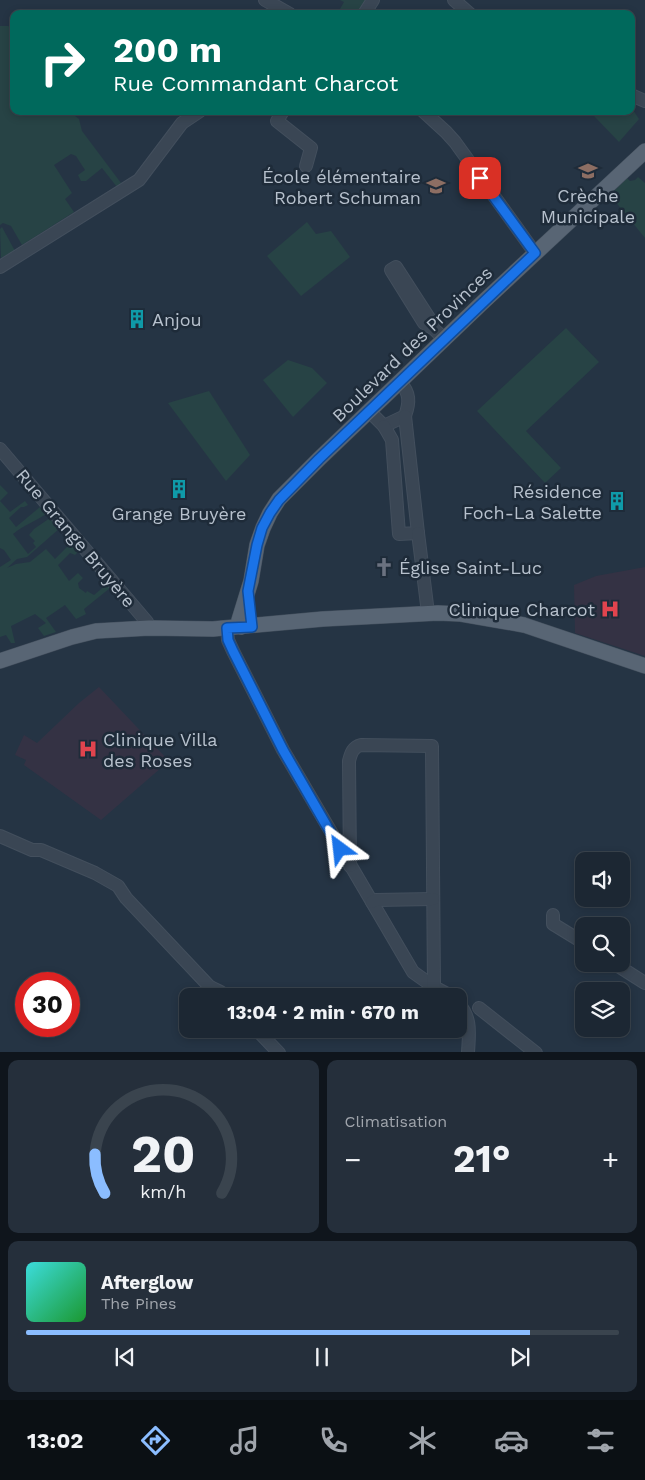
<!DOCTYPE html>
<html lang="fr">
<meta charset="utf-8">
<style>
body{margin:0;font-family:"Work Sans",sans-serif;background:#252f3b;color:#f1f3f6;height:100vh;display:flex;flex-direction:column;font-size:19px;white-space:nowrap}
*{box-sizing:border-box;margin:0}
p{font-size:16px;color:#a0a5ac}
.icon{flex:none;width:28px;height:28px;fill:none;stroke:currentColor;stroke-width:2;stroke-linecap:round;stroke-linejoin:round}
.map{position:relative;height:1052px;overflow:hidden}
.panel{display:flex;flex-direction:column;gap:8px;padding:8px;background:#0f151c;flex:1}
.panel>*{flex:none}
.top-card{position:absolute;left:10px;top:10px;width:625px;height:105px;border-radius:10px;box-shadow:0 2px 8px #0003,0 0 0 1px #3a444e;background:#00695c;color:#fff;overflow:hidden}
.fabs{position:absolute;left:575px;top:852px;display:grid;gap:10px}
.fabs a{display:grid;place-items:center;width:55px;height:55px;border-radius:10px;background:#1c2733;box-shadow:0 2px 8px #0003,0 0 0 1px #3a444e;font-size:25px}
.speed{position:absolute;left:15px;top:972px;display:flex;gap:10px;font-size:25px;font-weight:700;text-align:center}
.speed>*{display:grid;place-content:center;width:65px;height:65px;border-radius:50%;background:#1c2733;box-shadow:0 2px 8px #0003,0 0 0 1px #3a444e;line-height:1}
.speed .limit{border:8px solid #d22;background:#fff;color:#111}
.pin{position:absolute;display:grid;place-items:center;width:42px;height:42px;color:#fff;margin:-21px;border-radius:10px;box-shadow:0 2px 8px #0006}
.me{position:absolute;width:55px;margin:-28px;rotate:330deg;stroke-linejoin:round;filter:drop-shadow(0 0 4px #0008)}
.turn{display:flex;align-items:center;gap:18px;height:105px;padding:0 20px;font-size:22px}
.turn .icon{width:65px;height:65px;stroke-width:2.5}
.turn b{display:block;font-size:35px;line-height:42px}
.big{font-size:38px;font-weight:700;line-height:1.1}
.panel .card{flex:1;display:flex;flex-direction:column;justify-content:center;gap:8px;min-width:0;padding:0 18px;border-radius:10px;background:#252f3b}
.panel .dial{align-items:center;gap:0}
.dial svg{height:130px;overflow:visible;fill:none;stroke:#3a444e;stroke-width:7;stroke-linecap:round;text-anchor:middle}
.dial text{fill:#f1f3f6;stroke:none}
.song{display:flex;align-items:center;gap:15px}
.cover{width:60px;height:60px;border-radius:8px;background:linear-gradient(135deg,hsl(180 70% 55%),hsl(130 70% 35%))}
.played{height:5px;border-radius:2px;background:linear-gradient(90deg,#8bbdff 85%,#3a444e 85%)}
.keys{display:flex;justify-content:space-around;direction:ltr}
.heat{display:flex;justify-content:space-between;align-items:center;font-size:28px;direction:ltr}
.panel .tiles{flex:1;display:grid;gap:8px;grid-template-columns:1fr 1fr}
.card:last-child{grid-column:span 2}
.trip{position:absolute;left:179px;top:988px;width:288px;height:50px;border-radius:10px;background:#1c2733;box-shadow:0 2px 8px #0003,0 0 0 1px #3a444e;font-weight:700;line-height:50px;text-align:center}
.dock{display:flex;height:80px;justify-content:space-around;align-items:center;background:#0b1014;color:#a0a5ac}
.dock .icon{width:35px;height:35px}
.dock .current{color:#8bbdff}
.dock b{font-size:22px;color:#f1f3f6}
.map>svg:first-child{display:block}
.medical{fill:#343244}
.green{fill:#274345}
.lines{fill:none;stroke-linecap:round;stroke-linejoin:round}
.minor-casing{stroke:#434f5d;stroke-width:14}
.major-casing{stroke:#434f5d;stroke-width:16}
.minor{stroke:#3a4654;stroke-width:12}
.major{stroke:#586574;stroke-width:15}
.route-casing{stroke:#114b97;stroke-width:12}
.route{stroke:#1a73e8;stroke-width:9}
.labels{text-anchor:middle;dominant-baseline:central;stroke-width:5;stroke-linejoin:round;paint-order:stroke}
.poi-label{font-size:18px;fill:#b7c1cd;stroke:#1e2b39;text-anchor:end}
.street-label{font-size:18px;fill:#b7c1cd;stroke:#1e2b39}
</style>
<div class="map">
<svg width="645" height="1053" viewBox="0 0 645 1053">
<rect width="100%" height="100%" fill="#253444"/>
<g class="medical">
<path d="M645,567V656L575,633L574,585L596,576Z"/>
<path d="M99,687L169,761L101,820L24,765L26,760L15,755L24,735L37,743L79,703Z"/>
</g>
<g class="green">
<path d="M340,0H366L357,14H337L344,2Z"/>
<path d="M0,26H8L14,29V111H75L77,114L75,116L79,119L82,131L121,183L117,187L102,168L86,181H81L78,175L85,170L76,156L71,154L54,165L72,193L65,199L74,212L22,245L11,226L3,223L0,225Z"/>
<path d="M631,107L639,119L619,142L594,116L597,111H631Z"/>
<path d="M638,177L645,183V238L610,195L627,178L630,181L635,180Z"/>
<path d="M307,222L316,234L331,231L350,257L301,296L267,256Z"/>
<path d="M2,227L15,251L1,258L0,229Z"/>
<path d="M566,328L599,362L526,431L561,468L545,483L477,411Z"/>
<path d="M288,360L312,368L327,383L293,417L263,380Z"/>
<path d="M209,391L250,455L226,481L168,403Z"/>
<path d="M0,485L8,493L0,501L10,512L25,501L28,505L24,507H21L9,518L16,527L40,507L46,514C36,521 22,526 13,534L28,554L36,547L33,543L35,541L29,535L34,529L50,518L60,528L27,557L17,559L7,568L16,564L30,562L46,549L55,559L71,543L79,551L75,555L70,553L58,565L69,581L78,573L83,578L78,583L79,588L86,593L87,591L94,595L106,585L110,588L84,609L86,614L76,619L65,605L46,618L56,632L44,636L38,628L46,623L35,614L11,626L15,643H11L6,635L0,637V567L11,560L4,550L0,548Z"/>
</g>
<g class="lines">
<g class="minor-casing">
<g id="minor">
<path d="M265,0L290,14"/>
<path d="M454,0L470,14"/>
<path d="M364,14L373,0"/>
<path d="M631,95L645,101"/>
<path d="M283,111L277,121L311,148L306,166"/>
<path d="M423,111L446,132L455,142L535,253"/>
<path d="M0,267L139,180L182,123L200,111"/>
<path d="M434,329L431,321L396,267L391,270L424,323L434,329L444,339"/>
<path d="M369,411L384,426L405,416C410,402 410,393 400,382"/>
<path d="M384,426L392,440L399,534L418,533L405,416"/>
<path d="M0,449L147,622L149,628"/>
<path d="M418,533L428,613"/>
<path d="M227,628L228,640L233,651L283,750L413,972L434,987L451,996"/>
<path d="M0,836L32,850H41L95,873L118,886L126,898L209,986C215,990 221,991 226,996"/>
<path d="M350,866L349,761C351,753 353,747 361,745L432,746L434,987"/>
<path d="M372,902L376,900L433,899"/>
<path d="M553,915V924L584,943"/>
<path d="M615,964L645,983"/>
<path d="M458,1003C472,1018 469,1033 468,1053"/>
<path d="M479,1008L536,1053"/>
<path d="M256,1029L279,1053"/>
</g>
</g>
<g class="major-casing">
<g id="major">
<path d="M241,627L239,620L251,581L257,545L263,528L270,513L279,499L319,459L482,303L645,151"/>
<path d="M0,661L72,637L96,631L149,628L213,629L323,619L438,613L461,614L524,625L645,666"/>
</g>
</g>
<use href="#minor" class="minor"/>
<use href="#major" class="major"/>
</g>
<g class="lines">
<g class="route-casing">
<path id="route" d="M340,849L283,750L233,651L228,640L227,628L252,627L248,591L257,545L262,528L270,513L279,500L319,459L535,253L480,178"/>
</g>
<use href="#route" class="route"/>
</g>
<defs>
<g id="school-bare" transform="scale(1.5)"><path d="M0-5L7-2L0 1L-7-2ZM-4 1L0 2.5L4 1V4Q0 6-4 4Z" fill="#8d6e63" stroke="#1e2b39" stroke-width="2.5" paint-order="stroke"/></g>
<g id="building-bare" transform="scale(1.5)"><path d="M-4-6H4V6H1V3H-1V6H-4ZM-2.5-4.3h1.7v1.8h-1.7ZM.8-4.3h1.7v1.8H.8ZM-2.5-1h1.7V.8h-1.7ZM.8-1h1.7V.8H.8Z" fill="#0f9aa8" stroke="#1e2b39" stroke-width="2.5" paint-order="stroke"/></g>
<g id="church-bare" transform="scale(1.5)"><path d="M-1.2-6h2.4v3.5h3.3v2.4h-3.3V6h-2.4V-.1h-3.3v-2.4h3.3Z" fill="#6b7280" stroke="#1e2b39" stroke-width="2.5" paint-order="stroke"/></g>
<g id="hospital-bare" transform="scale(1.5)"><path d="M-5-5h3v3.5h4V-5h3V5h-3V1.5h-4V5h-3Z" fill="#e0444e" stroke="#1e2b39" stroke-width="2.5" paint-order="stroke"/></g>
</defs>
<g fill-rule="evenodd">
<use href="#school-bare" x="588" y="171"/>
<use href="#school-bare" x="436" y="186"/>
<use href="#building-bare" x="137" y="319"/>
<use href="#building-bare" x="179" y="489"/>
<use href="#building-bare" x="617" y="501"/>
<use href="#church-bare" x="384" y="567"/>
<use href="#hospital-bare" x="610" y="609"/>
<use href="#hospital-bare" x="88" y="749"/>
</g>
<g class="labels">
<g class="poi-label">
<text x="421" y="176">École élémentaire<tspan x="421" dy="21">Robert Schuman</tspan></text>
<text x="588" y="195" text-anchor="middle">Crèche<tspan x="588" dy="21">Municipale</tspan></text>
<text x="152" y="319" text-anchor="start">Anjou</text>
<text x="602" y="491">Résidence<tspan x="602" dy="21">Foch-La Salette</tspan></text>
<text x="179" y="513" text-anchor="middle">Grange Bruyère</text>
<text x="399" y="567" text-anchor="start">Église Saint-Luc</text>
<text x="595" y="609">Clinique Charcot</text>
<text x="103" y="739" text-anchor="start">Clinique Villa<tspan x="103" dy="21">des Roses</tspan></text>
</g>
<g class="street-label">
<text transform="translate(412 344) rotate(-44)">Boulevard des Provinces</text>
<text transform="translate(76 538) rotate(50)">Rue Grange Bruyère</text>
</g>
</g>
</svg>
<div class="fabs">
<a><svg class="icon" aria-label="sound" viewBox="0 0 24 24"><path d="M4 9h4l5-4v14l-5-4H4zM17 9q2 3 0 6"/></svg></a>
<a><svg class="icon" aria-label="search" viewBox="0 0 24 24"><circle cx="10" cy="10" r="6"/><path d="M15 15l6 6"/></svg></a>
<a><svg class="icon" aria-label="layers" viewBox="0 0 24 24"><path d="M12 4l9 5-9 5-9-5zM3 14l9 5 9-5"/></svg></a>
</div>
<div class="speed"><div class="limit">30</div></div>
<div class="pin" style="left:480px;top:178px;background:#d93025"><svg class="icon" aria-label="arrive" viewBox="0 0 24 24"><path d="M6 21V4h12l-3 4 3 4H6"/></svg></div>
<svg class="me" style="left:340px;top:849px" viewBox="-20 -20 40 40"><path d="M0-17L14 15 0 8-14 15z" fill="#1a73e8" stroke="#fff" stroke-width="4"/></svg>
<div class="trip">13:04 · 2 min · 670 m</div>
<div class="top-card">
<div class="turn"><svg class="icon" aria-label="right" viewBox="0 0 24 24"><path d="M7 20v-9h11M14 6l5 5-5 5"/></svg><div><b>200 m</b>Rue Commandant Charcot</div></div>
</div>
</div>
<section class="panel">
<div class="tiles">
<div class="card dial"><svg viewBox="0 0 100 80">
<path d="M14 69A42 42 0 1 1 86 69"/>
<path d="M14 69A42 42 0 0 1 8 45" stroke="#8bbdff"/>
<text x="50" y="56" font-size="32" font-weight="700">20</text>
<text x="50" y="72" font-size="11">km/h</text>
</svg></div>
<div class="card"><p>Climatisation</p>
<div class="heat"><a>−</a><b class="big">21°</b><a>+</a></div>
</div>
<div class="card">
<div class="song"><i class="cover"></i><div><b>Afterglow</b><p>The Pines</p></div></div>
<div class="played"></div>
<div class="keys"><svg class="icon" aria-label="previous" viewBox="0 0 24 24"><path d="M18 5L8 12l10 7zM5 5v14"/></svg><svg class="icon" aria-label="pause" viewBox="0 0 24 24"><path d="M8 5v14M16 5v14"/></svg><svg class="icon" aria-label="next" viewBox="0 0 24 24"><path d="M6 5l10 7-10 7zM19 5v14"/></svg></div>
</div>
</div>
</section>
<nav class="dock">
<b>13:02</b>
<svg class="icon current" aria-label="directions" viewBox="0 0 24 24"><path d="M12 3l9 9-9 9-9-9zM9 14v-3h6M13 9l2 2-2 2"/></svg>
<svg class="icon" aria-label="music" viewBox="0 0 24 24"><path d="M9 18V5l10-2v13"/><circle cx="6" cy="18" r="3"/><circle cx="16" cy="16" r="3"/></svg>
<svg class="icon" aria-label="phone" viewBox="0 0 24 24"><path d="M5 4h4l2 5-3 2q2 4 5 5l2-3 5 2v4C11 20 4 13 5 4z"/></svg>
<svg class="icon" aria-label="climate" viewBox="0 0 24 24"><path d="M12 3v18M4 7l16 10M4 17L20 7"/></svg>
<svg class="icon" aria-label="car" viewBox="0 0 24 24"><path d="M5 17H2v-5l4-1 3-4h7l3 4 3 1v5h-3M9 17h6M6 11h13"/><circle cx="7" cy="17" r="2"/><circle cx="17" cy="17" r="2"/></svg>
<svg class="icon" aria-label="filters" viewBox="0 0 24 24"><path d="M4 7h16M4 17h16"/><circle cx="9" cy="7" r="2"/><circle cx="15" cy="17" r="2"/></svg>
</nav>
